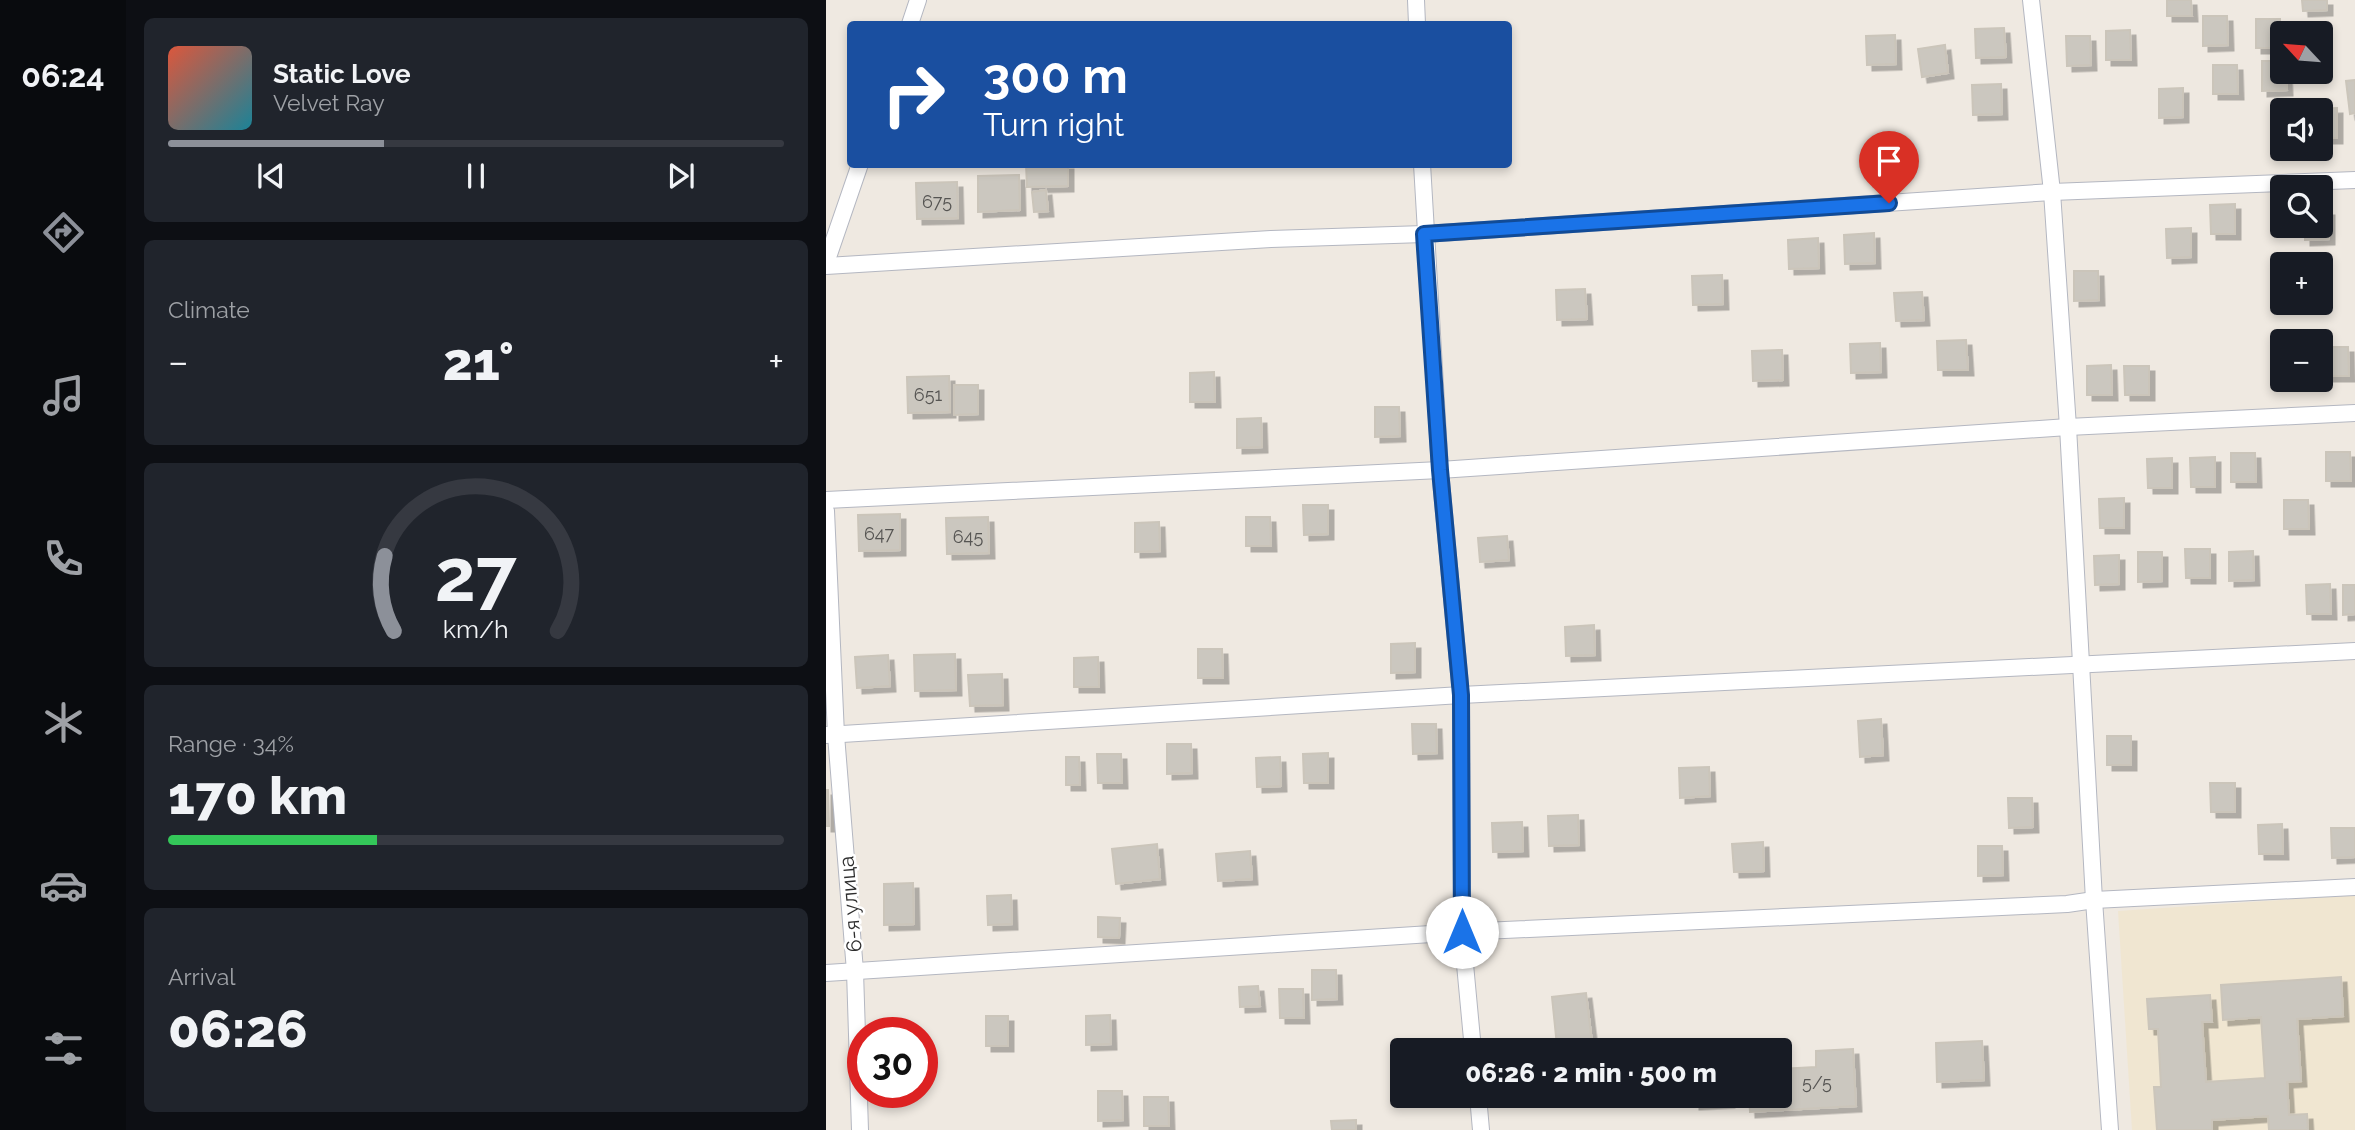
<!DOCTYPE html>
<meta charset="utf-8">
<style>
body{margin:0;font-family:Raleway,sans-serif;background:#20242c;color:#f1f3f6;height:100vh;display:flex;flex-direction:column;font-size:26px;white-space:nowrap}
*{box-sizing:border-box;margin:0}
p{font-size:23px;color:#9ea1a6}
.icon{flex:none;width:38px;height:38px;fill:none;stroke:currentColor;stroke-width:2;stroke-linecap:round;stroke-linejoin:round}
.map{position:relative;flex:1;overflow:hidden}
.sheet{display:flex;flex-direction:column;gap:18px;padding:18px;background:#0d0f14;width:700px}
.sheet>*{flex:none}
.top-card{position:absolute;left:21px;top:21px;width:665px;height:147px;border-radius:7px;box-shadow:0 4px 10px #0003;background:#1a4fa0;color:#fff;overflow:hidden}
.needle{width:46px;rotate:296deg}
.fabs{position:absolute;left:1444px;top:21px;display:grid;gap:14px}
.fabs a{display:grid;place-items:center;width:63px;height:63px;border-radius:7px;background:#171b24;box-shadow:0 4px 10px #0003;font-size:35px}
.speed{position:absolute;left:21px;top:1017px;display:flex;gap:14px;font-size:35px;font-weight:700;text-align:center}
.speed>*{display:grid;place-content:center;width:91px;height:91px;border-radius:50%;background:#171b24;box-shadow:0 4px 10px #0003;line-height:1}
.speed .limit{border:10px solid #d22;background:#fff;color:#111}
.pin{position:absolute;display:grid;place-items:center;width:60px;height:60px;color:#fff;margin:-72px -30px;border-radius:50% 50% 50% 0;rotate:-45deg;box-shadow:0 0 7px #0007}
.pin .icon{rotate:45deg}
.me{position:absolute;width:77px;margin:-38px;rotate:0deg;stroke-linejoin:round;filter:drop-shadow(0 0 5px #0008)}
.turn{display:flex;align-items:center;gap:24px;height:147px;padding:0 21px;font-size:32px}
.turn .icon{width:91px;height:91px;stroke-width:2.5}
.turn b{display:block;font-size:49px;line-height:60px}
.big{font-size:52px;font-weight:800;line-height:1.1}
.sheet .tile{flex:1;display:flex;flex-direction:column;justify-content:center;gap:10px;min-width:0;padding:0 24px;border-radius:10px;background:#20242c}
.sheet .dial{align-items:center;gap:0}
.dial svg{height:182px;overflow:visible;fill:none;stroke:#363941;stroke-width:7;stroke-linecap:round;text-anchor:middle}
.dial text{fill:#f1f3f6;stroke:none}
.song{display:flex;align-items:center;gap:21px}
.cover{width:84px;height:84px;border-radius:10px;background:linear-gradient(135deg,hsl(10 70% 55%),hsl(190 70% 35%))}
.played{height:7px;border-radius:4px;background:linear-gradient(90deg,#8c9099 35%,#363941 35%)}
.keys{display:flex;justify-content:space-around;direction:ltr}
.heat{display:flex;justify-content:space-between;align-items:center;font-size:38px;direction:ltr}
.charge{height:10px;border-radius:5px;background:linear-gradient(90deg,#34c759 34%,#363941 0)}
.trip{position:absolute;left:564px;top:1038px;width:402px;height:70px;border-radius:7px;background:#171b24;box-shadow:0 4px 10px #0003;font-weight:800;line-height:70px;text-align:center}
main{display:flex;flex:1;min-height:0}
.menu{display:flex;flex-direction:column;width:126px;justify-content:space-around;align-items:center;background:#090b0e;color:#9ea1a6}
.menu .icon{width:49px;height:49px}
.menu .current{color:#8c9099}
.menu b{font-size:32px;color:#f1f3f6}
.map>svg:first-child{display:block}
.education{fill:#f0e6d1}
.building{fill:#cbc7bf;stroke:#cbc5ba;stroke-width:2;filter:url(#shadow)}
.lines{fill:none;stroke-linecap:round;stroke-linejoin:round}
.minor-casing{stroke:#b4b7c1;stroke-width:18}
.minor{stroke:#fff;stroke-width:16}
.route-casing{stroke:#114b97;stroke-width:18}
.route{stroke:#1a73e8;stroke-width:12}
.labels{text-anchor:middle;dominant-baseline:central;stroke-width:5;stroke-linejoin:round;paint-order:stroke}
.number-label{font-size:18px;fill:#555452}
.street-label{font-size:21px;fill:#2e2e2e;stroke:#fff}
</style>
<main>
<nav class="menu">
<b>06:24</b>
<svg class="icon current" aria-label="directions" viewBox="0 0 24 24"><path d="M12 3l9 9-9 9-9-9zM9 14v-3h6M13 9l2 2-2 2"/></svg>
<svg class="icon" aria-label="music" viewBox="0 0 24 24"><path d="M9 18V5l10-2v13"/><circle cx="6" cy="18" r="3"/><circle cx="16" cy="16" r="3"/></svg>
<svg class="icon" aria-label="phone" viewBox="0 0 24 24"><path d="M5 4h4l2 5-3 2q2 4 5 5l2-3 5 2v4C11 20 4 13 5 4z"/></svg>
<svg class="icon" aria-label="climate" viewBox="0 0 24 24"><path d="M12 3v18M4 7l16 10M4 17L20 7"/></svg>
<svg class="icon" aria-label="car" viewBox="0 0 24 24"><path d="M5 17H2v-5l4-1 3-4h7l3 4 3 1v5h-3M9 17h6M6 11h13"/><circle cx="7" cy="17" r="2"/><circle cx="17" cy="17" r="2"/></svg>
<svg class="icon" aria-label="filters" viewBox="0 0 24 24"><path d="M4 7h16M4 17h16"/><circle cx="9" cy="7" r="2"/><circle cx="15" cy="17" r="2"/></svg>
</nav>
<section class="sheet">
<div class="tile">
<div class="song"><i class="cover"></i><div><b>Static Love</b><p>Velvet Ray</p></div></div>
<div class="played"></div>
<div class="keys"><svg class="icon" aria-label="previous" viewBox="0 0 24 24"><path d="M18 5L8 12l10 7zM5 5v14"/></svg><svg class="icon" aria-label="pause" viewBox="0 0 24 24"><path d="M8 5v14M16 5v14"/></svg><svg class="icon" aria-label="next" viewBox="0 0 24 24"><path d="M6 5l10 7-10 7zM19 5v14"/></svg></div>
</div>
<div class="tile"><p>Climate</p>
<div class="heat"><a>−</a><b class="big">21°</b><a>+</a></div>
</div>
<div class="tile dial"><svg viewBox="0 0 100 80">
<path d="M14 69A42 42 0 1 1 86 69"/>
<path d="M14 69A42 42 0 0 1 10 36" stroke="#8c9099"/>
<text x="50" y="56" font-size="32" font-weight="700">27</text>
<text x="50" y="72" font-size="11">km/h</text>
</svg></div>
<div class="tile"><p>Range · 34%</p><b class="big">170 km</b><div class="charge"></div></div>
<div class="tile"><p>Arrival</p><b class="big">06:26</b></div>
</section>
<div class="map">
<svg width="1529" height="1130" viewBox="0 0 1529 1130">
<defs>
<filter id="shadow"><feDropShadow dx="5.5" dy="5.5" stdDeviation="0" flood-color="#0004"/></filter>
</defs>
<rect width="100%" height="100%" fill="#efe9e1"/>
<path class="education" d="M1529,895V1130H1306L1292,911Z"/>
<g class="building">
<path d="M1341,0H1365L1366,16H1341Z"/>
<path d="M1476,0H1501V10L1477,11Z"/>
<path d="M1377,16H1401L1402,45L1377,46Z"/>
<path d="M1430,19H1454L1455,48H1430Z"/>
<path d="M1178,28L1180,57L1150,58L1149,29Z"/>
<path d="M1304,30L1305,60H1280V31Z"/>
<path d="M1069,35L1070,64L1041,65L1040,36Z"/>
<path d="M1240,36H1264L1265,65L1241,66Z"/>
<path d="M1119,45L1122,73L1096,77L1092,49Z"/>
<path d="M1436,61H1456V72H1460L1461,90L1436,91Z"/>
<path d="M1387,65H1411L1412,94H1387Z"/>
<path d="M1529,80V113L1524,114L1520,81Z"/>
<path d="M1175,84L1176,114L1147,115L1146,85Z"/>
<path d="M1357,88V117L1333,118V89Z"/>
<path d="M1511,108V138H1494V110L1486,109Z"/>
<path d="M1070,151L1071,180L1042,181L1041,152Z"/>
<path d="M200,164H242V186L201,187Z"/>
<path d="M193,175L194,210L152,212V176Z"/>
<path d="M131,182L132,218L91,219L90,183Z"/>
<path d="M220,190L222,211L208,212L206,192Z"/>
<path d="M1409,204V234H1385L1384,205Z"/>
<path d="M1494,210H1503V239L1479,240V226H1494Z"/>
<path d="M1365,228V257L1341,258L1340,229Z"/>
<path d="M1048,233L1049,263L1019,264L1018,235Z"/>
<path d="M992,238L993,268L963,269L962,240Z"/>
<path d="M1248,271H1272L1273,300L1248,301Z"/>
<path d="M896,275L897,304L867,305L866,276Z"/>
<path d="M759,289L761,319L731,320L730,290Z"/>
<path d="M1096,292L1098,320L1070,321L1068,293Z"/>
<path d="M1140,340L1142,370H1112L1111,341Z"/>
<path d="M1054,343L1055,372L1025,373L1024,344Z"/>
<path d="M1498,347H1522L1523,376H1498Z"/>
<path d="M956,350L957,380L927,381L926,351Z"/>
<path d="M1285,365L1286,395H1261V366Z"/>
<path d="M1298,366H1323V395H1299Z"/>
<path d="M388,372L389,402H364V373Z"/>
<path d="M123,376L124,412L82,413L81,377Z"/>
<path d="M128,385H152V414L128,415Z"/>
<path d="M549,407H573L574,436L549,437Z"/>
<path d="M435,418L436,447L411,448V419Z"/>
<path d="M1500,452H1524L1525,481H1500Z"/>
<path d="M1405,453H1429L1430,482H1405Z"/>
<path d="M1389,457V487H1365L1364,458Z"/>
<path d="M1346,458V488H1322L1321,459Z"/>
<path d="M1298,498V528H1274L1273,499Z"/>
<path d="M1458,500H1482L1483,529H1458Z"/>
<path d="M477,505H502V534L478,535Z"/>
<path d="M74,514V550L33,551L32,515Z"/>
<path d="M162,517L163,553L121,554L120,518Z"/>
<path d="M420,517H444L445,546H420Z"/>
<path d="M333,522L334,551L309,552V523Z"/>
<path d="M681,536L683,560L654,562L652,538Z"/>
<path d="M1359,549H1384V578H1360Z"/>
<path d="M1427,551L1428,580L1403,581V552Z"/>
<path d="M1312,552H1336V581L1312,582Z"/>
<path d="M1293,555V584L1269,585L1268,556Z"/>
<path d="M1504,584L1505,614H1481L1480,585Z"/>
<path d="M1517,585H1529V614L1517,615Z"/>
<path d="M768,625L769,655L740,656L739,627Z"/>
<path d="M589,643V672L565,673V644Z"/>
<path d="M372,649H396L397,678H372Z"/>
<path d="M129,654L130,690L89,691L88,655Z"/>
<path d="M62,655L64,686L31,688L29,657Z"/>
<path d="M272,657L273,687H248V658Z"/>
<path d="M176,674L177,705L144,706L142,675Z"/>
<path d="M1055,719L1057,755L1034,757L1032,721Z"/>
<path d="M586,724H610L611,753L587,754Z"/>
<rect x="1281" y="736" width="24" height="29"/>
<path d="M341,744H365L366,773L341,774Z"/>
<path d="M502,753V783H478L477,754Z"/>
<path d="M271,754H295L296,783H272Z"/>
<path d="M240,757H253L254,785H240Z"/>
<path d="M454,757L455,786L431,787L430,758Z"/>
<path d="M883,767L884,796L854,798L853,768Z"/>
<path d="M1384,783H1409V812H1385Z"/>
<path d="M0,790H2L3,826H0Z"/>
<path d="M1182,798H1206L1207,827L1183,828Z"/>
<path d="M752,815L753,845L723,846L722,816Z"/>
<path d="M696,822L697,851L667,852L666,823Z"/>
<path d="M1456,824L1457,854H1433L1432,825Z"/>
<path d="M1505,828H1529V857L1506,858Z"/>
<path d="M937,842L938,871L908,872L906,844Z"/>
<path d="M331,844L334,879L290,884L286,849Z"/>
<path d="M1152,846H1176L1177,875L1152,876Z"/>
<path d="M424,851L426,879L392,881L390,854Z"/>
<path d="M87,883L88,924L58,925V884Z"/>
<path d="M185,895L186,924L162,925L161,896Z"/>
<path d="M272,917L294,918L293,938L272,937Z"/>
<path d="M486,970H510L511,999L486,1000Z"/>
<path d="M1515,977L1517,1016L1471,1019L1475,1081L1461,1082L1463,1115L1481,1114L1482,1130H1443L1442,1116L1386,1120V1130H1331L1328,1087H1335L1332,1029H1323L1321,999L1384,995L1386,1022H1376L1380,1082L1439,1078L1435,1017L1397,1020L1395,985Z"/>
<path d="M432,986L434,1006L414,1007L413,987Z"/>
<path d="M453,989H477L478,1018H454Z"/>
<path d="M760,993L766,1042L731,1046L726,997Z"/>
<path d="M284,1015L285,1044L260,1045V1016Z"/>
<rect x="160" y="1016" width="22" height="30"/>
<path d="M1156,1041L1158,1080L1111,1082L1110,1043Z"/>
<path d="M1027,1049L1030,1106L924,1112L923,1096H954V1069L990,1067V1051Z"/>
<path d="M272,1091H296L297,1120L272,1121Z"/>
<path d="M868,1096H902L903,1102L868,1104Z"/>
<path d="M318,1097H342L343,1126H318Z"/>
<path d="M530,1120V1130H506L505,1121Z"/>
</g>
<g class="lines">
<g class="minor-casing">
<g id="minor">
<path d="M590,0L591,24"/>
<path d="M1205,0L1226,192L1242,427L1268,900L1284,1130"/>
<path d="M84,24L92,0"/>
<path d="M596,164L614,470L635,695L636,932L647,1050"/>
<path d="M0,263L34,164"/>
<path d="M0,266L445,239L598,234L1226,192L1529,180"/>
<path d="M0,500L614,470L1242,427L1529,413"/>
<path d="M0,511L10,735L29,971L34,1130"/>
<path d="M0,735L635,695L1529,651"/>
<path d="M0,973L636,932L1241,904L1268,900L1529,887"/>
<path d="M652,1096L655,1130"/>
</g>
</g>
<use href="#minor" class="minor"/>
</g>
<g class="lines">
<g class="route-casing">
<path id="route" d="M636,932L635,695L614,470L598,234L1063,203"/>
</g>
<use href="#route" class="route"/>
</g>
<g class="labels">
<g class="number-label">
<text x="111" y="201">675</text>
<text x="102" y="394">651</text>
<text x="53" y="533">647</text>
<text x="142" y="536">645</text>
<text x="991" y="1082">5/5</text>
</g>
<g class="street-label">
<text transform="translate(24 904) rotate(-95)">6-я улица</text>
</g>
</g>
</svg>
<div class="fabs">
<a><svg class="needle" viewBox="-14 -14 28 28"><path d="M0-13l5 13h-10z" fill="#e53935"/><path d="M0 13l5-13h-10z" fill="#9ea1a6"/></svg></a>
<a><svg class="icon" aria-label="sound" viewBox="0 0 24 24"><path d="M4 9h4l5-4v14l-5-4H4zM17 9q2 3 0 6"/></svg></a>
<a><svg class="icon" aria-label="search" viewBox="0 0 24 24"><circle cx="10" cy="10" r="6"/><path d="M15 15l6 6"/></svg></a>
<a>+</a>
<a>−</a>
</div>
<div class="speed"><div class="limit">30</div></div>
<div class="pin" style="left:1063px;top:203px;background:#d93025"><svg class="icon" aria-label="arrive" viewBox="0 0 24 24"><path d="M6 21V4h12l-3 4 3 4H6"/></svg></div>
<svg class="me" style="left:636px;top:932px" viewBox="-20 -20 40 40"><circle r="19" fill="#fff"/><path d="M0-13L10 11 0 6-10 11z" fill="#1a73e8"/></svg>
<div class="trip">06:26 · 2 min · 500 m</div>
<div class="top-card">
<div class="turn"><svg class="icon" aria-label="right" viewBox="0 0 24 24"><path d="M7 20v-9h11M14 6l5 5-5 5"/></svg><div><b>300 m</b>Turn right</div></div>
</div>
</div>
</main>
